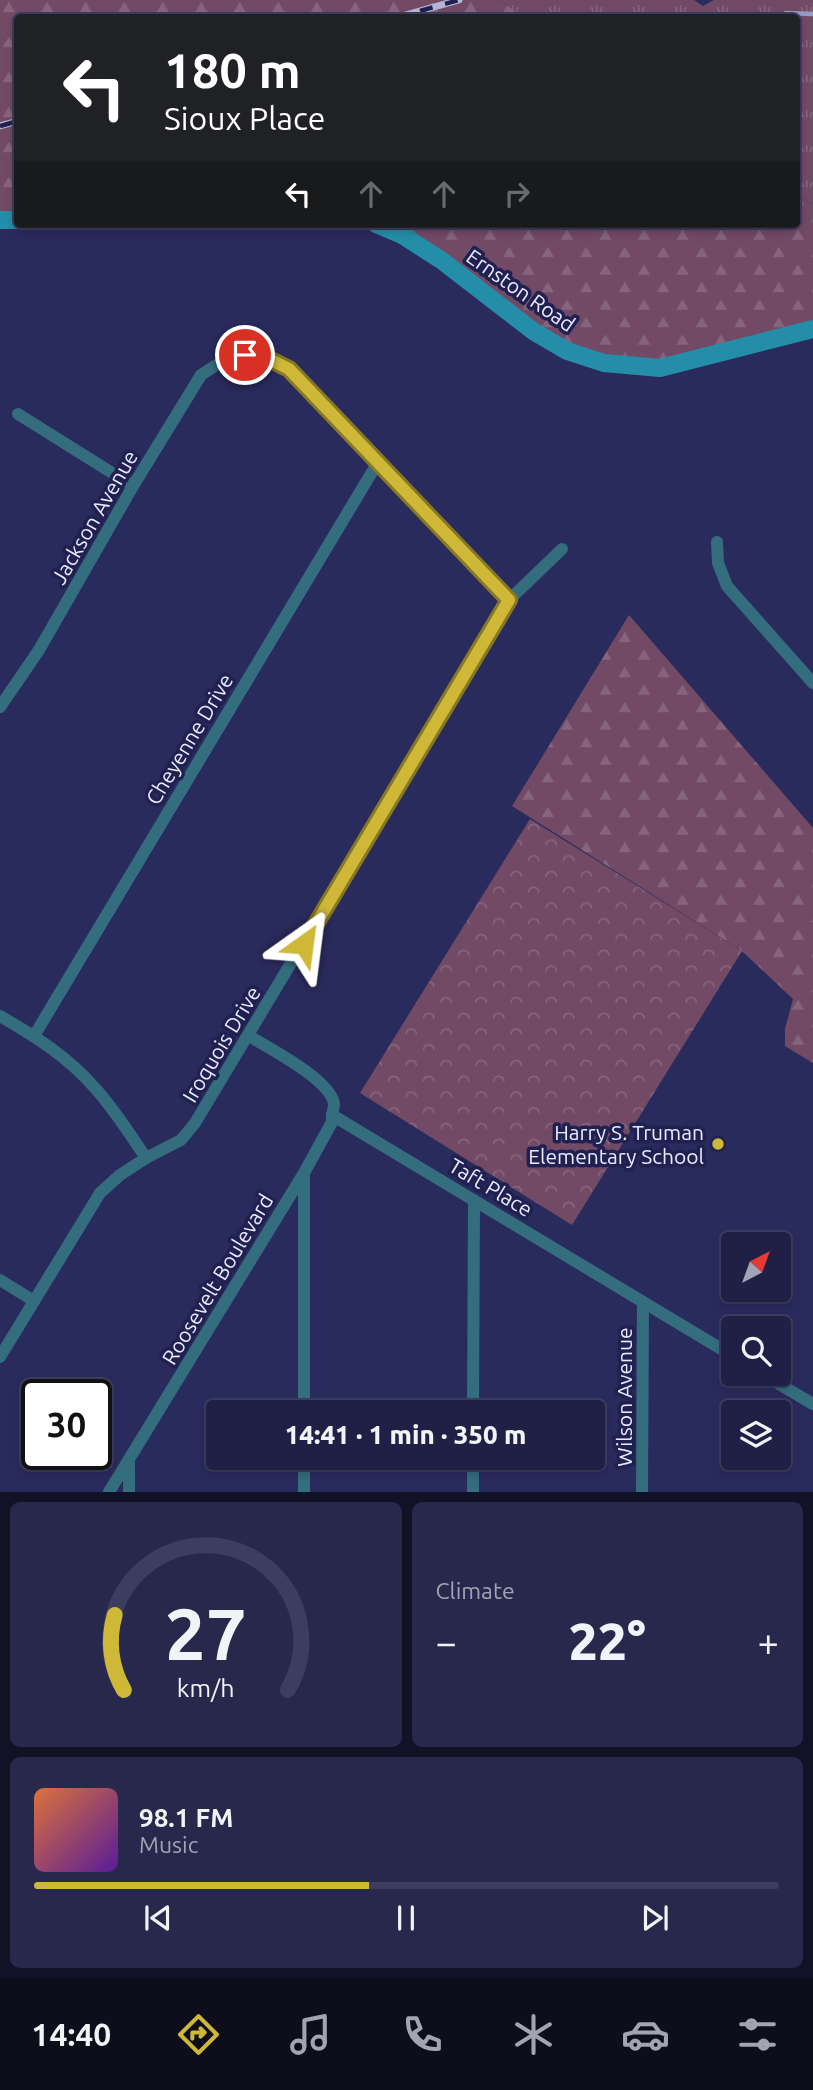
<!DOCTYPE html>
<meta charset="utf-8">
<style>
body{margin:0;font-family:Ubuntu,sans-serif;background:#28284d;color:#f1f3f6;height:100vh;display:flex;flex-direction:column;font-size:26px;white-space:nowrap}
*{box-sizing:border-box;margin:0}
p{font-size:23px;color:#a2a3b3}
.icon{flex:none;width:38px;height:38px;fill:none;stroke:currentColor;stroke-width:2;stroke-linecap:round;stroke-linejoin:round}
.map{position:relative;height:1492px;overflow:hidden}
.sheet{display:flex;flex-direction:column;gap:10px;padding:10px;background:#121226;flex:1}
.sheet>*{flex:none}
.hud{position:absolute;left:14px;top:14px;width:786px;height:214px;border-radius:7px;box-shadow:0 4px 10px #0003,0 0 0 2px #3d3e5f;background:#202124;color:#fff;overflow:hidden}
.needle{width:46px;rotate:41deg}
.buttons{position:absolute;left:721px;top:1232px;display:grid;gap:14px}
.buttons a{display:grid;place-items:center;width:70px;height:70px;border-radius:7px;background:#202046;box-shadow:0 4px 10px #0003,0 0 0 2px #3d3e5f;font-size:35px}
.speed{position:absolute;left:21px;top:1379px;display:flex;gap:14px;font-size:35px;font-weight:700;text-align:center}
.speed>*{display:grid;place-content:center;width:91px;height:91px;border-radius:50%;background:#202046;box-shadow:0 4px 10px #0003,0 0 0 2px #3d3e5f;line-height:1}
.speed .limit{border:4px solid #111;border-radius:10px;background:#fff;color:#111}
.pin{position:absolute;display:grid;place-items:center;width:60px;height:60px;color:#fff;margin:-30px;border:4px solid #fff;border-radius:50%;box-shadow:0 2px 7px #0007}
.me{position:absolute;width:77px;margin:-38px;rotate:31deg;stroke-linejoin:round;filter:drop-shadow(0 0 5px #0008)}
.turn{display:flex;align-items:center;gap:24px;height:147px;padding:0 35px;font-size:32px}
.turn .icon{width:91px;height:91px;stroke-width:2.5}
.turn b{display:block;font-size:49px;line-height:60px}
.lanes{display:flex;align-items:center;height:66px;padding:0 35px;background:#0003;justify-content:center;gap:35px;direction:ltr}
.lanes .off{opacity:.35}
.big{font-size:52px;font-weight:800;line-height:1.1}
.sheet .widget{flex:1;display:flex;flex-direction:column;justify-content:center;gap:10px;min-width:0;padding:0 24px;border-radius:10px;background:#28284d}
.sheet .dial{align-items:center;gap:0}
.dial svg{height:182px;overflow:visible;fill:none;stroke:#3d3e5f;stroke-width:7;stroke-linecap:round;text-anchor:middle}
.dial text{fill:#f1f3f6;stroke:none}
.song{display:flex;align-items:center;gap:21px}
.cover{width:84px;height:84px;border-radius:10px;background:linear-gradient(135deg,hsl(20 70% 55%),hsl(270 70% 35%))}
.played{height:7px;border-radius:4px;background:linear-gradient(90deg,#cfb837 45%,#3d3e5f 45%)}
.keys{display:flex;justify-content:space-around;direction:ltr}
.heat{display:flex;justify-content:space-between;align-items:center;font-size:38px;direction:ltr}
.sheet .tiles{flex:1;display:grid;gap:10px;grid-template-columns:1fr 1fr}
.widget:last-child{grid-column:span 2}
.trip{position:absolute;left:206px;top:1400px;width:399px;height:70px;border-radius:7px;background:#202046;box-shadow:0 4px 10px #0003,0 0 0 2px #3d3e5f;font-weight:800;line-height:70px;text-align:center}
.dock{display:flex;height:112px;justify-content:space-around;align-items:center;background:#0d0d1c;color:#a2a3b3}
.dock .icon{width:49px;height:49px}
.dock .selected{color:#cfb837}
.dock b{font-size:32px;color:#f1f3f6}
.map>svg:first-child{display:block}
.grass{fill:url(#grass-tufts)}
.forest{fill:url(#forest-firs)}
.park{fill:url(#park-crowns)}
.lines{fill:none;stroke-linecap:round;stroke-linejoin:round}
.stream{stroke:#959ac7;stroke-width:4.5}
.street{stroke:#346d7e;stroke-width:12}
.secondary{stroke:#248ea8;stroke-width:18}
.rail-casing{stroke:#b3b5d1;stroke-width:7}
.rail{stroke:#202151;stroke-width:4.5;stroke-dasharray:13;stroke-linecap:butt}
.route-casing{stroke:#877824;stroke-width:18}
.route{stroke:#cfb837;stroke-width:12}
.poi-dot{fill:#cfb837;stroke:#202151;stroke-width:2.5}
.labels{text-anchor:middle;dominant-baseline:central;stroke-width:7;stroke-linejoin:round;paint-order:stroke}
.street-label{font-size:21px;fill:#e8ebfe;stroke:#202151}
.poi-label{font-size:21px;fill:#e8ebfe;stroke:#202151;text-anchor:end}
</style>
<div class="map">
<svg width="813" height="1492" viewBox="0 0 813 1492">
<defs>
<pattern id="grass-tufts" width="24" height="20" patternUnits="userSpaceOnUse" patternTransform="scale(1.75)"><rect width="24" height="20" fill="#724a66"/><path d="M3 7l-1-3M5 7V3M7 7l1-3M15 17l-1-3M17 17v-4M19 17l1-3" fill="none" stroke="#86647d"/></pattern>
<pattern id="forest-firs" width="22" height="20" patternUnits="userSpaceOnUse" patternTransform="scale(1.75)"><rect width="22" height="20" fill="#724a66"/><path d="M5 1l3.5 6h-7zM16 11l3.5 6h-7z" fill="#86647d"/></pattern>
<pattern id="park-crowns" width="20" height="18" patternUnits="userSpaceOnUse" patternTransform="scale(1.75)"><rect width="20" height="18" fill="#724a66"/><path d="M2 6a3 3 0 1 1 6 0M12 15a3 3 0 1 1 6 0" fill="none" stroke="#86647d"/></pattern>
</defs>
<rect width="100%" height="100%" fill="#2a2b5d"/>
<path class="grass" d="M499,0H694L703,6L714,0H813V204L796,193V18L525,17Z"/>
<g class="forest">
<path d="M0,0H499L525,17L18,18L17,220H0Z"/>
<path d="M796,193L813,204V329L660,368L567,351L376,224H796Z"/>
<path d="M629,615L813,828V1063L785,1046V1029L793,999L742,951L512,806Z"/>
</g>
<path class="park" d="M530,819L742,951L572,1225L360,1093Z"/>
<g class="lines">
<path class="stream" d="M786,13L813,14"/>
<g class="street">
<path d="M18,414L133,486"/>
<path d="M717,542L718,563L727,586L813,683"/>
<path d="M0,707L39,650L133,486L201,375L230,356L259,354L289,369L509,600"/>
<path d="M0,1016C35,1036 68,1057 95,1088C114,1109 130,1134 146,1158"/>
<path d="M34,1036L378,462"/>
<path d="M249,1036C269,1048 331,1080 334,1104C334,1107 333,1111 332,1115L733,1356"/>
<path d="M304,1175V1412"/>
<path d="M0,1280L34,1301"/>
<path d="M0,1357L100,1193L120,1175L146,1158L181,1140L195,1123L509,600L562,549"/>
<path d="M762,1374L813,1404"/>
<path d="M473,1412L474,1200"/>
<path d="M304,1458V1492"/>
<path d="M129,1460V1492"/>
<path d="M109,1492L304,1173L332,1122V1115"/>
<path d="M473,1492V1458"/>
<path d="M642,1492L643,1302"/>
</g>
<g class="secondary">
<path d="M0,220H18"/>
<path d="M376,224L402,235L441,260L533,331L567,351L604,363L660,368L813,329"/>
</g>
<g class="rail-casing">
<g id="rail">
<path d="M395,18L459,0"/>
<path d="M0,126L18,121"/>
</g>
</g>
<use href="#rail" class="rail"/>
</g>
<g class="lines">
<g class="route-casing">
<path id="route" d="M245,355L259,354L289,369L509,600L304,944"/>
</g>
<use href="#route" class="route"/>
</g>
<circle class="poi-dot" cx="718" cy="1144" r="7"/>
<g class="labels">
<g class="street-label">
<text transform="translate(521 290) rotate(35)">Ernston Road</text>
<text transform="translate(94 517) rotate(-60)">Jackson Avenue</text>
<text transform="translate(189 739) rotate(-59)">Cheyenne Drive</text>
<text transform="translate(221 1044) rotate(-59)">Iroquois Drive</text>
<text transform="translate(491 1187) rotate(31)">Taft Place</text>
<text transform="translate(217 1279) rotate(-59)">Roosevelt Boulevard</text>
<text transform="translate(624 1397) rotate(-90)">Wilson Avenue</text>
</g>
<g class="poi-label">
<text x="704" y="1132">Harry S. Truman<tspan x="704" dy="24">Elementary School</tspan></text>
</g>
</g>
</svg>
<div class="buttons">
<a><svg class="needle" viewBox="-14 -14 28 28"><path d="M0-13l5 13h-10z" fill="#e53935"/><path d="M0 13l5-13h-10z" fill="#a2a3b3"/></svg></a>
<a><svg class="icon" aria-label="search" viewBox="0 0 24 24"><circle cx="10" cy="10" r="6"/><path d="M15 15l6 6"/></svg></a>
<a><svg class="icon" aria-label="layers" viewBox="0 0 24 24"><path d="M12 4l9 5-9 5-9-5zM3 14l9 5 9-5"/></svg></a>
</div>
<div class="speed"><div class="limit">30</div></div>
<div class="pin" style="left:245px;top:355px;background:#d93025"><svg class="icon" aria-label="arrive" viewBox="0 0 24 24"><path d="M6 21V4h12l-3 4 3 4H6"/></svg></div>
<svg class="me" style="left:304px;top:944px" viewBox="-20 -20 40 40"><path d="M0-17L14 15 0 8-14 15z" fill="#cfb837" stroke="#fff" stroke-width="4"/></svg>
<div class="trip">14:41 · 1 min · 350 m</div>
<div class="hud">
<div class="turn"><svg class="icon" aria-label="left" viewBox="0 0 24 24"><path d="M17 20v-9H6M10 6l-5 5 5 5"/></svg><div><b>180 m</b>Sioux Place</div></div>
<div class="lanes"><svg class="icon" aria-label="left" viewBox="0 0 24 24"><path d="M17 20v-9H6M10 6l-5 5 5 5"/></svg><svg class="icon off" aria-label="ahead" viewBox="0 0 24 24"><path d="M12 20V5M6 11l6-6 6 6"/></svg><svg class="icon off" aria-label="ahead" viewBox="0 0 24 24"><path d="M12 20V5M6 11l6-6 6 6"/></svg><svg class="icon off" aria-label="right" viewBox="0 0 24 24"><path d="M7 20v-9h11M14 6l5 5-5 5"/></svg></div>
</div>
</div>
<section class="sheet">
<div class="tiles">
<div class="widget dial"><svg viewBox="0 0 100 80">
<path d="M14 69A42 42 0 1 1 86 69"/>
<path d="M14 69A42 42 0 0 1 10 36" stroke="#cfb837"/>
<text x="50" y="56" font-size="32" font-weight="700">27</text>
<text x="50" y="72" font-size="11">km/h</text>
</svg></div>
<div class="widget"><p>Climate</p>
<div class="heat"><a>−</a><b class="big">22°</b><a>+</a></div>
</div>
<div class="widget">
<div class="song"><i class="cover"></i><div><b>98.1 FM</b><p>Music</p></div></div>
<div class="played"></div>
<div class="keys"><svg class="icon" aria-label="previous" viewBox="0 0 24 24"><path d="M18 5L8 12l10 7zM5 5v14"/></svg><svg class="icon" aria-label="pause" viewBox="0 0 24 24"><path d="M8 5v14M16 5v14"/></svg><svg class="icon" aria-label="next" viewBox="0 0 24 24"><path d="M6 5l10 7-10 7zM19 5v14"/></svg></div>
</div>
</div>
</section>
<nav class="dock">
<b>14:40</b>
<svg class="icon selected" aria-label="directions" viewBox="0 0 24 24"><path d="M12 3l9 9-9 9-9-9zM9 14v-3h6M13 9l2 2-2 2"/></svg>
<svg class="icon" aria-label="music" viewBox="0 0 24 24"><path d="M9 18V5l10-2v13"/><circle cx="6" cy="18" r="3"/><circle cx="16" cy="16" r="3"/></svg>
<svg class="icon" aria-label="phone" viewBox="0 0 24 24"><path d="M5 4h4l2 5-3 2q2 4 5 5l2-3 5 2v4C11 20 4 13 5 4z"/></svg>
<svg class="icon" aria-label="climate" viewBox="0 0 24 24"><path d="M12 3v18M4 7l16 10M4 17L20 7"/></svg>
<svg class="icon" aria-label="car" viewBox="0 0 24 24"><path d="M5 17H2v-5l4-1 3-4h7l3 4 3 1v5h-3M9 17h6M6 11h13"/><circle cx="7" cy="17" r="2"/><circle cx="17" cy="17" r="2"/></svg>
<svg class="icon" aria-label="filters" viewBox="0 0 24 24"><path d="M4 7h16M4 17h16"/><circle cx="9" cy="7" r="2"/><circle cx="15" cy="17" r="2"/></svg>
</nav>
